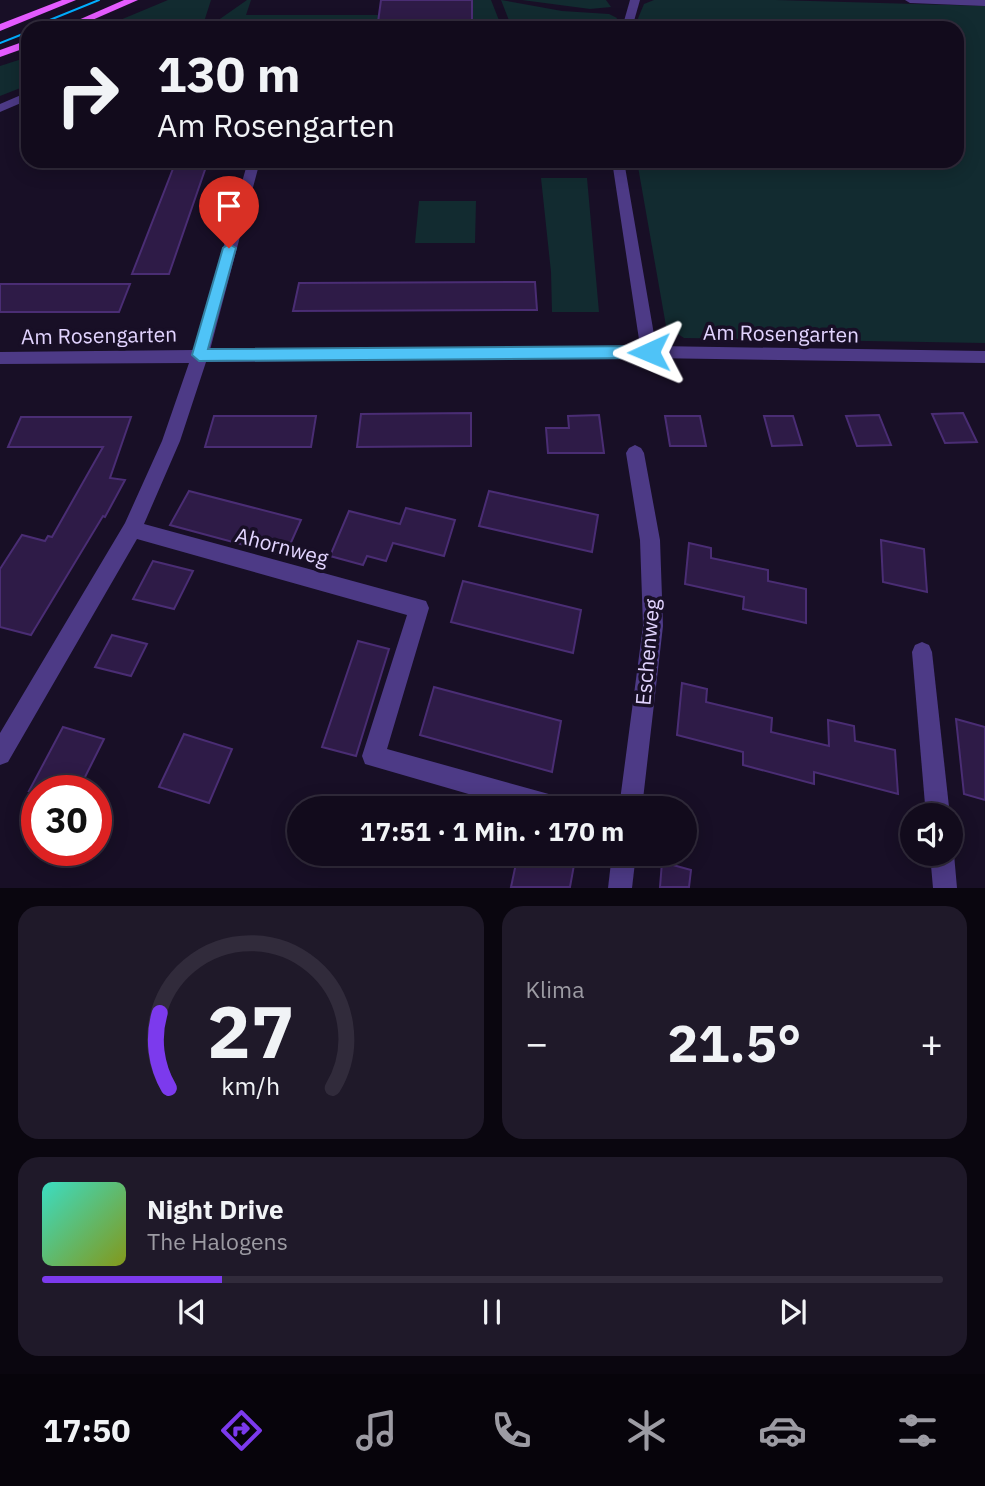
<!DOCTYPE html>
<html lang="de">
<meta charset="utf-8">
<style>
body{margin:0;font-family:"IBM Plex Sans",sans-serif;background:#1f1929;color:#f1f3f6;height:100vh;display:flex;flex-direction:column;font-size:26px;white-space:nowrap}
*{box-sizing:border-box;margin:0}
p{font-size:23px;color:#9c9ba3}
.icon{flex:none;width:38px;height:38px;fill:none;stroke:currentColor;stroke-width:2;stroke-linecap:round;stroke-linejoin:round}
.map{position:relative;height:888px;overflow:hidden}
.details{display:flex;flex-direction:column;gap:18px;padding:18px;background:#0a060f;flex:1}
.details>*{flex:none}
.banner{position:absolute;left:21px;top:21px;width:943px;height:147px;border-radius:21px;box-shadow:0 4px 18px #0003,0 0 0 2px #312b3b;background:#120b1c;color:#f1f3f6;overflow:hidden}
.controls{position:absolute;left:900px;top:803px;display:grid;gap:14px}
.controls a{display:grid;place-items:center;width:63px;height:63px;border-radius:50%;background:#120b1c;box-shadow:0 4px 18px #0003,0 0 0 2px #312b3b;font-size:35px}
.speed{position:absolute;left:21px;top:775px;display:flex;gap:14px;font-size:35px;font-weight:700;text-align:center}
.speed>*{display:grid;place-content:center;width:91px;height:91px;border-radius:50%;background:#120b1c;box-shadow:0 4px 18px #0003,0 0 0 2px #312b3b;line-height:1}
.speed .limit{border:10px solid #d22;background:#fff;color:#111}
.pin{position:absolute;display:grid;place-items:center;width:60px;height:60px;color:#fff;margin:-72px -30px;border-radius:50% 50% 50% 0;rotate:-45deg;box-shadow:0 0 7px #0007}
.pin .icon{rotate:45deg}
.me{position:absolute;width:77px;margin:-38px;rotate:269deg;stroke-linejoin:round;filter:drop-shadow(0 0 5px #0008)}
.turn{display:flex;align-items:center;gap:24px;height:147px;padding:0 21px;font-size:32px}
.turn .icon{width:91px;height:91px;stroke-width:2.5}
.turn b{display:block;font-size:49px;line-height:60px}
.big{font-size:52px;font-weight:700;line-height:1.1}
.details .card{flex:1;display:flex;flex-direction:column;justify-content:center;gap:10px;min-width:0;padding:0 24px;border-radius:21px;background:#1f1929}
.details .dial{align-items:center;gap:0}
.dial svg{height:182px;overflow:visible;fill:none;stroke:#312b3b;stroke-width:7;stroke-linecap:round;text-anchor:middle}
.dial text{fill:#f1f3f6;stroke:none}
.song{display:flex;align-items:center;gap:21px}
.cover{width:84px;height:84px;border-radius:10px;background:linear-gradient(135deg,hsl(170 70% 55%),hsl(70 70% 35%))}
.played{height:7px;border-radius:4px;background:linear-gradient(90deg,#7c3aed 20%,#312b3b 20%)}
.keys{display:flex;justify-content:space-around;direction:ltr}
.heat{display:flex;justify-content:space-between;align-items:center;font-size:38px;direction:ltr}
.details .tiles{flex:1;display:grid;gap:18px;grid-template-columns:1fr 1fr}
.card:last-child{grid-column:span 2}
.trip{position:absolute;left:287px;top:796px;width:410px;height:70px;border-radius:35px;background:#120b1c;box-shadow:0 4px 18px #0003,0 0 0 2px #312b3b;font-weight:700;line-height:70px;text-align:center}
.menu{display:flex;height:112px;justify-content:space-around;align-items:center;background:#07040b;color:#9c9ba3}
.menu .icon{width:49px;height:49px}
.menu .active{color:#7c3aed}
.menu b{font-size:32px;color:#f1f3f6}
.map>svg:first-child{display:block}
.green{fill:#122b30}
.building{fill:#2e1b47;stroke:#4a2d74;stroke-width:2}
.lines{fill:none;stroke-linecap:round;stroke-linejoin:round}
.minor{fill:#4d3a86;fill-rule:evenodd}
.tertiary{fill:#4d3a86;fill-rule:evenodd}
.primary{fill:#e55bff;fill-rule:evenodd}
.tram{stroke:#00aeff;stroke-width:2}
.route{fill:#4fc3f7;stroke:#337fa1;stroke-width:2}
.labels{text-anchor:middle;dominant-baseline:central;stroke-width:7;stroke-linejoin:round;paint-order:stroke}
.street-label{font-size:21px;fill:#e2d4ff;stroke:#180f26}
</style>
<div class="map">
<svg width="985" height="888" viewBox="0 0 985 888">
<rect width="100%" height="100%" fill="#180f26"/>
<g class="green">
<path d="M168,0H211L202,28H101Z"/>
<path d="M247,0H251L246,15H379L378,22H471L472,0H491L502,28H207Z"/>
<path d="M501,0L562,11L609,14L617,18L613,28H512Z"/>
<path d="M522,0H606L611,7L590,9Z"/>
<path d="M654,0H776L985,6V343L684,338L666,326L637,161H957V28H634L644,4Z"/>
<path d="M28,57V85L0,96V66Z"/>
<path d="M541,178H587L599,312H552L551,272Z"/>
<path d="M419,201H476L475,243H415Z"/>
</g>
<g class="building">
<path d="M381,0H472V22H378Z"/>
<path d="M176,161H208L169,274H132Z"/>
<path d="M535,282L537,310L293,311L299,283Z"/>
<path d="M0,284H130L119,312H0Z"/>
<path d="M471,413V446L357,447L361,414Z"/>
<path d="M963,413L977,442L945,443L932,414Z"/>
<path d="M599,415L604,453H548L546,428H569L568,416Z"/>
<path d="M879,415L891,445L857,446L846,416Z"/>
<path d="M214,416H316L311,447H205Z"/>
<path d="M665,416H700L706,446H670Z"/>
<path d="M764,416H793L802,445L772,446Z"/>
<path d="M21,417H131L110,478L125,480L105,517L103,516L31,635L0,627V569L22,535L45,541L48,536L52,537L103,447H8Z"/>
<path d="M189,491L301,520L285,556L170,525Z"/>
<path d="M489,491L598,515L592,552L479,526Z"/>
<path d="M406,508L455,520L444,556L393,543L386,561L367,556L363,565L330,556L349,511L400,524Z"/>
<path d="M881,540L924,549L927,592L883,582Z"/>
<path d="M689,543L711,548V558L768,570V581L806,589V623L743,609L744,597L685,584Z"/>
<path d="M153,561L193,571L174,609L133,599Z"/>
<path d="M463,581L581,610L573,653L451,622Z"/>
<path d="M112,635L147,644L131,676L95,667Z"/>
<path d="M358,641L389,649L356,756L322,747Z"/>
<path d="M682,683L707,689L706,702L772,718L771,732L829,746L828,720L854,726L855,741L895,750L898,794L814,772V784L743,765V752L677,735Z"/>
<path d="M434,687L561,721L552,772L420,735Z"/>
<path d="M956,719L985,727V800L964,794Z"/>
<path d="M63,727L104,739L78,791H29Z"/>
<path d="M184,734L232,749L209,803L159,787Z"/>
<path d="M518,854H576L570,887H511Z"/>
<path d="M662,862L691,870L689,887H660Z"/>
</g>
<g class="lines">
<g class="minor">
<path d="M630,0H640L632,28H622Z"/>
<path d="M28,92V100L0,112V104Z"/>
<path d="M248,161H260L210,350L640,346L612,161H624L656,346L985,351V363L649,358L206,362L180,441L144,524L426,601L429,608L387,749L556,796L564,800L567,808H517L365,764L362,756L407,615L137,539L8,762L0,765V733L125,523L162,441L189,363L0,364V352L194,350Z"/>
<path d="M635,445L641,448L644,453L660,540L663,626L642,808H619L643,626L640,540L626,453L629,448Z"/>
<path d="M922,642L929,645L932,652L950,816H926L912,652L915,645Z"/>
<path d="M950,845L954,854L957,888H933L930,854H950Z"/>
<path d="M612,854H636L632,888H608Z"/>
</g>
<path class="tertiary" d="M905,0H985V6L910,3Z"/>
<g class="primary">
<path d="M62,0H76L0,31V24Z"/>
<path d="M124,0H138L74,28H60Z"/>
<path d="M28,40V47L0,57V50Z"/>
</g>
<g class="tram">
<path d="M30,28L99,0"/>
<path d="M0,43L28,32"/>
</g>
</g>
<path class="route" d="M229,244L236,248L208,349L649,346L656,352L649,358L199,361L192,355L223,248Z"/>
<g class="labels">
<g class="street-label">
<text transform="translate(781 333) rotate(1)">Am Rosengarten</text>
<text transform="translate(99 335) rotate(-1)">Am Rosengarten</text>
<text transform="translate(282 546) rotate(15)">Ahornweg</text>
<text transform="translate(647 652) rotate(-85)">Eschenweg</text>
</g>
</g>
</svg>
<div class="controls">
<a><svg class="icon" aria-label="sound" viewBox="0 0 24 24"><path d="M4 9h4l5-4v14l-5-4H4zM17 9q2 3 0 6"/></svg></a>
</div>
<div class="speed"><div class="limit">30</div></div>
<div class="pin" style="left:229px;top:248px;background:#d93025"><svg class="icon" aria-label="arrive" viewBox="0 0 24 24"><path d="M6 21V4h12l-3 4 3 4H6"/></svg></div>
<svg class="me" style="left:649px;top:352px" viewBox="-20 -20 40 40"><path d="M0-17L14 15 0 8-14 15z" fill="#4fc3f7" stroke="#fff" stroke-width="4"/></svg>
<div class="trip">17:51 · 1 Min. · 170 m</div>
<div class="banner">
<div class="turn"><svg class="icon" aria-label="right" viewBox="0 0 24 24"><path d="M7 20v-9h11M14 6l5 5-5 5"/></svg><div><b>130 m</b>Am Rosengarten</div></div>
</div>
</div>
<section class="details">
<div class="tiles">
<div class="card dial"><svg viewBox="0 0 100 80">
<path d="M14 69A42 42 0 1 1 86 69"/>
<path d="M14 69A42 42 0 0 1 10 36" stroke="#7c3aed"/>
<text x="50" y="56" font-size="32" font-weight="700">27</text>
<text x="50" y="72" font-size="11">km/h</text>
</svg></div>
<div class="card"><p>Klima</p>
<div class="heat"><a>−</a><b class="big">21.5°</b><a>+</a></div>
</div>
<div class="card">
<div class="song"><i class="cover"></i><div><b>Night Drive</b><p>The Halogens</p></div></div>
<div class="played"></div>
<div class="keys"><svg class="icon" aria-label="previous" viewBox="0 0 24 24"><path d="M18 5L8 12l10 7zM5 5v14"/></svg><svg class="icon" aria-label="pause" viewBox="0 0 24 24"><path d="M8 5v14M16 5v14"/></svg><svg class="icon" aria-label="next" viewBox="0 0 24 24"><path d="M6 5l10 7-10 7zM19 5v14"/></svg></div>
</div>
</div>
</section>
<nav class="menu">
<b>17:50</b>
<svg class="icon active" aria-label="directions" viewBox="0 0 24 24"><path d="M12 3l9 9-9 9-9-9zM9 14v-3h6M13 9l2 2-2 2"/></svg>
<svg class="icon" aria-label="music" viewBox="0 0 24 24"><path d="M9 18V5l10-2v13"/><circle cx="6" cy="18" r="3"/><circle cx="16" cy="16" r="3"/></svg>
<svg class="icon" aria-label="phone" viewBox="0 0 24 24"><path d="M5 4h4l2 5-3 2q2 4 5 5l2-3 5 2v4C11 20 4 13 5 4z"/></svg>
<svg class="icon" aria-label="climate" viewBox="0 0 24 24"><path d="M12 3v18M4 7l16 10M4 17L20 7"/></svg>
<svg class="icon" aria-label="car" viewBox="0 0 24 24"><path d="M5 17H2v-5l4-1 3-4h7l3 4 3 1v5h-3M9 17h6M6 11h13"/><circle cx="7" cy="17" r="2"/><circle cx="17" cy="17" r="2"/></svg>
<svg class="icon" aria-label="filters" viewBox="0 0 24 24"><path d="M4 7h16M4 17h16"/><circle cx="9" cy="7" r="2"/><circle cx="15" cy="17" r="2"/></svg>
</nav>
